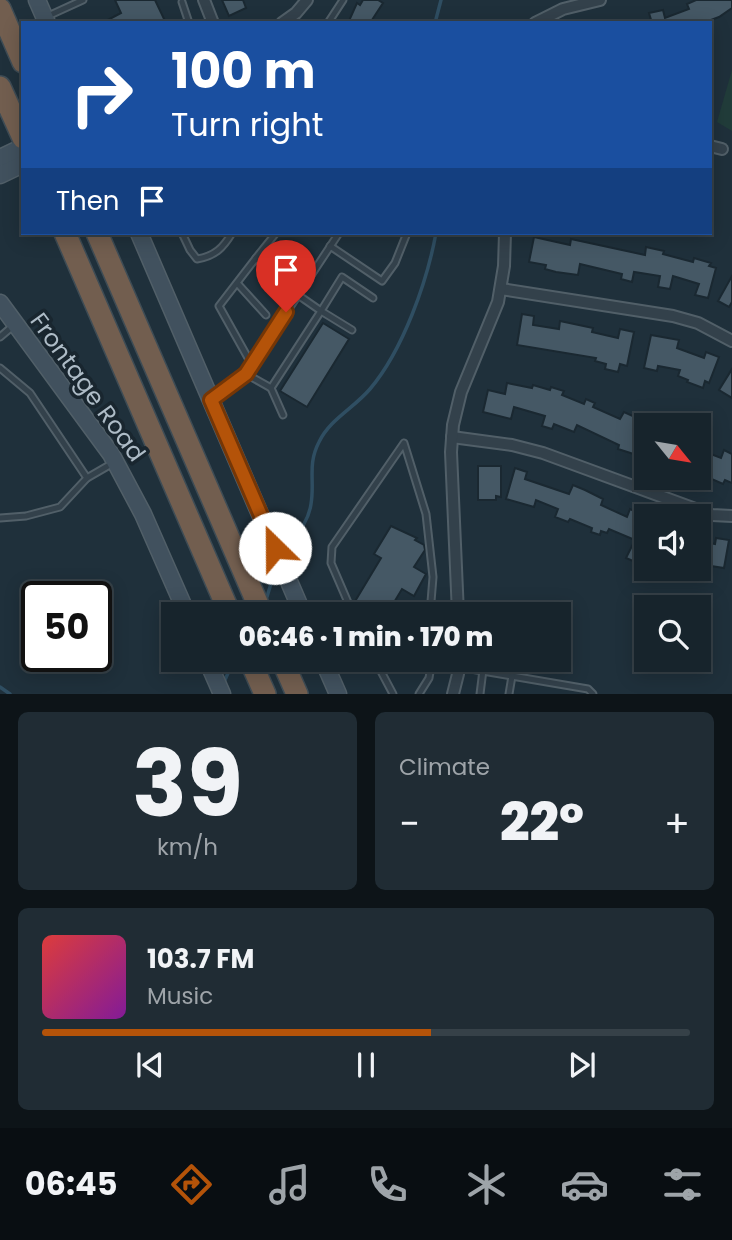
<!DOCTYPE html>
<meta charset="utf-8">
<style>
body{margin:0;font-family:Poppins,sans-serif;background:#202c34;color:#f1f3f6;height:100vh;display:flex;flex-direction:column;font-size:26px;white-space:nowrap}
*{box-sizing:border-box;margin:0}
p{font-size:23px;color:#9ea4a9}
.icon{flex:none;width:38px;height:38px;fill:none;stroke:currentColor;stroke-width:2;stroke-linecap:round;stroke-linejoin:round}
.map{position:relative;height:694px;overflow:hidden}
.details{display:flex;flex-direction:column;gap:18px;padding:18px;background:#0d1418;flex:1}
.details>*{flex:none}
.guide{position:absolute;left:21px;top:21px;width:691px;height:214px;border-radius:0px;box-shadow:0 4px 18px #0003,0 0 0 2px #364148;background:#1a4fa0;color:#fff;overflow:hidden}
.needle{width:46px;rotate:120deg}
.tools{position:absolute;left:634px;top:413px;display:grid;gap:14px}
.tools a{display:grid;place-items:center;width:77px;height:77px;border-radius:0px;background:#17242c;box-shadow:0 4px 18px #0003,0 0 0 2px #364148;font-size:35px}
.speed{position:absolute;left:21px;top:581px;display:flex;gap:14px;font-size:35px;font-weight:700;text-align:center}
.speed>*{display:grid;place-content:center;width:91px;height:91px;border-radius:50%;background:#17242c;box-shadow:0 4px 18px #0003,0 0 0 2px #364148;line-height:1}
.speed .limit{border:4px solid #111;border-radius:10px;background:#fff;color:#111}
.pin{position:absolute;display:grid;place-items:center;width:60px;height:60px;color:#fff;margin:-72px -30px;border-radius:50% 50% 50% 0;rotate:-45deg;box-shadow:0 0 7px #0007}
.pin .icon{rotate:45deg}
.me{position:absolute;width:77px;margin:-38px;rotate:337deg;stroke-linejoin:round;filter:drop-shadow(0 0 5px #0008)}
.turn{display:flex;align-items:center;gap:24px;height:147px;padding:0 35px;font-size:32px}
.turn .icon{width:91px;height:91px;stroke-width:2.5}
.turn b{display:block;font-size:49px;line-height:60px}
.then{display:flex;align-items:center;height:66px;padding:0 35px;background:#0003;gap:14px;font-size:26px}
.big{font-size:52px;font-weight:800;line-height:1.1}
.details .tile{flex:1;display:flex;flex-direction:column;justify-content:center;gap:10px;min-width:0;padding:0 24px;border-radius:10px;background:#202c34}
.details .dial{align-items:center;gap:0}
.dial b{font-size:91px;line-height:1}
.song{display:flex;align-items:center;gap:21px}
.cover{width:84px;height:84px;border-radius:10px;background:linear-gradient(135deg,hsl(0 70% 55%),hsl(290 70% 35%))}
.played{height:7px;border-radius:4px;background:linear-gradient(90deg,#b45309 60%,#364148 60%)}
.keys{display:flex;justify-content:space-around;direction:ltr}
.heat{display:flex;justify-content:space-between;align-items:center;font-size:38px;direction:ltr}
.details .tiles{flex:1;display:grid;gap:18px;grid-template-columns:1fr 1fr}
.tile:last-child{grid-column:span 2}
.trip{position:absolute;left:161px;top:602px;width:410px;height:70px;border-radius:0px;background:#17242c;box-shadow:0 4px 18px #0003,0 0 0 2px #364148;font-weight:800;line-height:70px;text-align:center}
.menu{display:flex;height:112px;justify-content:space-around;align-items:center;background:#090e12;color:#9ea4a9}
.menu .icon{width:49px;height:49px}
.menu .current{color:#b45309}
.menu b{font-size:32px;color:#f1f3f6}
.map>svg:first-child{display:block}
.green{fill:#213c3a}
.lines{fill:none;stroke-linecap:round;stroke-linejoin:round}
.stream{stroke:#2f4e62;stroke-width:3.5}
.building{fill:#455865;stroke:#1a2831;stroke-width:2}
.service-casing{stroke:#515f68;stroke-width:9}
.minor-casing{stroke:#515f68;stroke-width:14}
.secondary-casing{stroke:#515f68;stroke-width:19}
.motorway-casing{stroke:#3e4c55;stroke-width:24}
.service{stroke:#33414b;stroke-width:5}
.minor{stroke:#33414b;stroke-width:10}
.secondary{stroke:#41515e;stroke-width:16}
.motorway{stroke:#725e4f;stroke-width:21}
.route-casing{stroke:#753606;stroke-width:18}
.route{stroke:#b45309;stroke-width:12}
.labels{text-anchor:middle;dominant-baseline:central;stroke-width:7;stroke-linejoin:round;paint-order:stroke}
.street-label{font-size:24px;fill:#aebcc7;stroke:#19262f}
</style>
<div class="map">
<svg width="732" height="694" viewBox="0 0 732 694">
<rect width="100%" height="100%" fill="#1f303b"/>
<path class="green" d="M732,70V131L717,122Z"/>
<g class="lines">
<g class="stream">
<path d="M435,23L441,0"/>
<path d="M283,554C293,538 308,525 311,504C315,481 307,465 319,442C330,419 354,408 370,389C403,350 427,282 436,233"/>
<path d="M266,600L277,564"/>
<path d="M224,682L234,660"/>
<path d="M0,687L10,694"/>
</g>
</g>
<g class="building">
<path d="M115,0H155L166,23H102L121,13Z"/>
<path d="M222,0H243L246,8L229,16Z"/>
<path d="M363,0H378L383,3L370,23H348L357,3L360,5Z"/>
<path d="M696,0H732V8L719,17L703,23H652L649,13L663,10L665,18L689,9L687,4Z"/>
<path d="M534,237L570,245L571,239L645,255L646,247L664,251L663,254L693,262L694,258L711,263L709,266L716,268L708,298L695,295L699,284L673,276L670,289L658,287L660,276L634,272L632,282L621,279L622,274L580,264L578,275L556,272L545,269L546,265L529,262Z"/>
<path d="M732,276V302L729,307L718,301Z"/>
<path d="M522,314L534,316L533,325L559,329L560,321L593,328L592,332L618,338L620,329L634,332L627,366L620,364L618,372L605,369L606,364L595,361L596,358L517,345Z"/>
<path d="M323,323L349,339L307,407L280,391Z"/>
<path d="M651,335L679,340L677,348L704,358L706,352L719,357L709,383L705,381L703,388L687,382L688,380L678,376L680,370L658,366L657,371L644,368Z"/>
<path d="M732,369V398L719,390Z"/>
<path d="M507,383L532,388L533,385L550,390L551,387L564,391L562,395L584,404L586,399L595,403L593,407L620,419L624,412L646,422V458L618,449L619,445L577,425L574,432L554,424L552,429L542,426L545,416L514,407L511,419L483,412L488,390L505,394Z"/>
<path d="M698,449L721,458L724,450L732,454V483L725,480L723,484L705,476L698,491Z"/>
<path d="M478,466H501V497L496,496V500H478Z"/>
<path d="M515,468L527,472L525,479L569,494L573,485L585,490L603,499L601,505L627,517L630,509L641,514L638,520L646,523V542L641,553L644,554L640,564L626,558L635,540L609,529L607,533L601,531L600,535L591,532L592,528L570,519L568,522L555,517L558,509L536,500L534,507L506,499Z"/>
<path d="M391,526L417,538L415,540L424,545L425,550L414,567L426,574L414,596L402,589L387,614H372L354,603L381,558L374,554Z"/>
<path d="M716,538L729,540L724,568L698,564L700,541L715,544Z"/>
</g>
<g class="lines">
<g class="service-casing">
<g id="service">
<path d="M182,2L189,23"/>
<path d="M48,16L83,0"/>
<path d="M328,23L343,0"/>
<path d="M182,233L190,250L197,259C215,256 223,248 232,233"/>
<path d="M330,246L382,281L395,263L407,233"/>
<path d="M256,258L276,233"/>
<path d="M237,283L266,315"/>
<path d="M352,330L321,311L342,277L373,298"/>
<path d="M0,337L13,326"/>
<path d="M0,368L30,393L87,478L113,463"/>
<path d="M246,374L271,388L321,311L298,295L256,258L219,306L252,365"/>
<path d="M271,388L283,415"/>
<path d="M213,398L246,374L339,233"/>
<path d="M0,518L26,516L60,507L87,478"/>
<path d="M353,614L331,563L332,547L404,443L426,514L433,577L430,614"/>
<path d="M375,660L393,694"/>
<path d="M329,666L346,660"/>
<path d="M459,667L588,689L593,694"/>
<path d="M419,694L429,678L432,660"/>
<path d="M480,694L483,670"/>
<path d="M509,694L512,676"/>
</g>
</g>
<g class="minor-casing">
<g id="minor">
<path d="M204,0L213,23"/>
<path d="M282,23L296,13L307,0"/>
<path d="M535,23L563,9L600,0"/>
<path d="M710,146L722,149"/>
<path d="M501,289L673,316L698,323L732,341"/>
<path d="M452,437L512,445L543,453L712,515L732,516"/>
<path d="M458,614L451,452L453,425L461,392L498,302L504,266L505,233"/>
<path d="M453,694L458,674L459,660"/>
</g>
</g>
<g class="secondary-casing">
<g id="secondary">
<path d="M37,0L47,23"/>
<path d="M0,158L23,147"/>
<path d="M0,175L23,164"/>
<path d="M139,233L303,614"/>
<path d="M0,303L111,454L143,514L187,614"/>
<path d="M207,660L222,694"/>
<path d="M323,660L338,694"/>
</g>
</g>
<g class="motorway-casing">
<g id="motorway">
<path d="M0,9L23,62"/>
<path d="M0,87L23,138"/>
<path d="M65,233L230,614"/>
<path d="M97,233L262,614"/>
<path d="M250,660L265,694"/>
<path d="M282,660L297,694"/>
</g>
</g>
<use href="#service" class="service"/>
<use href="#minor" class="minor"/>
<use href="#secondary" class="secondary"/>
<use href="#motorway" class="motorway"/>
</g>
<g class="lines">
<g class="route-casing">
<path id="route" d="M275,548L211,400L246,374L286,312"/>
</g>
<use href="#route" class="route"/>
</g>
<g class="labels">
<g class="street-label">
<text transform="translate(88 387) rotate(54)">Frontage Road</text>
</g>
</g>
</svg>
<div class="tools">
<a><svg class="needle" viewBox="-14 -14 28 28"><path d="M0-13l5 13h-10z" fill="#e53935"/><path d="M0 13l5-13h-10z" fill="#9ea4a9"/></svg></a>
<a><svg class="icon" aria-label="sound" viewBox="0 0 24 24"><path d="M4 9h4l5-4v14l-5-4H4zM17 9q2 3 0 6"/></svg></a>
<a><svg class="icon" aria-label="search" viewBox="0 0 24 24"><circle cx="10" cy="10" r="6"/><path d="M15 15l6 6"/></svg></a>
</div>
<div class="speed"><div class="limit">50</div></div>
<div class="pin" style="left:286px;top:312px;background:#d93025"><svg class="icon" aria-label="arrive" viewBox="0 0 24 24"><path d="M6 21V4h12l-3 4 3 4H6"/></svg></div>
<svg class="me" style="left:275px;top:548px" viewBox="-20 -20 40 40"><circle r="19" fill="#fff"/><path d="M0-13L10 11 0 6-10 11z" fill="#b45309"/></svg>
<div class="trip">06:46 · 1 min · 170 m</div>
<div class="guide">
<div class="turn"><svg class="icon" aria-label="right" viewBox="0 0 24 24"><path d="M7 20v-9h11M14 6l5 5-5 5"/></svg><div><b>100 m</b>Turn right</div></div>
<div class="then">Then<svg class="icon" aria-label="arrive" viewBox="0 0 24 24"><path d="M6 21V4h12l-3 4 3 4H6"/></svg></div>
</div>
</div>
<section class="details">
<div class="tiles">
<div class="tile dial"><b>39</b><p>km/h</p></div>
<div class="tile"><p>Climate</p>
<div class="heat"><a>−</a><b class="big">22°</b><a>+</a></div>
</div>
<div class="tile">
<div class="song"><i class="cover"></i><div><b>103.7 FM</b><p>Music</p></div></div>
<div class="played"></div>
<div class="keys"><svg class="icon" aria-label="previous" viewBox="0 0 24 24"><path d="M18 5L8 12l10 7zM5 5v14"/></svg><svg class="icon" aria-label="pause" viewBox="0 0 24 24"><path d="M8 5v14M16 5v14"/></svg><svg class="icon" aria-label="next" viewBox="0 0 24 24"><path d="M6 5l10 7-10 7zM19 5v14"/></svg></div>
</div>
</div>
</section>
<nav class="menu">
<b>06:45</b>
<svg class="icon current" aria-label="directions" viewBox="0 0 24 24"><path d="M12 3l9 9-9 9-9-9zM9 14v-3h6M13 9l2 2-2 2"/></svg>
<svg class="icon" aria-label="music" viewBox="0 0 24 24"><path d="M9 18V5l10-2v13"/><circle cx="6" cy="18" r="3"/><circle cx="16" cy="16" r="3"/></svg>
<svg class="icon" aria-label="phone" viewBox="0 0 24 24"><path d="M5 4h4l2 5-3 2q2 4 5 5l2-3 5 2v4C11 20 4 13 5 4z"/></svg>
<svg class="icon" aria-label="climate" viewBox="0 0 24 24"><path d="M12 3v18M4 7l16 10M4 17L20 7"/></svg>
<svg class="icon" aria-label="car" viewBox="0 0 24 24"><path d="M5 17H2v-5l4-1 3-4h7l3 4 3 1v5h-3M9 17h6M6 11h13"/><circle cx="7" cy="17" r="2"/><circle cx="17" cy="17" r="2"/></svg>
<svg class="icon" aria-label="filters" viewBox="0 0 24 24"><path d="M4 7h16M4 17h16"/><circle cx="9" cy="7" r="2"/><circle cx="15" cy="17" r="2"/></svg>
</nav>
